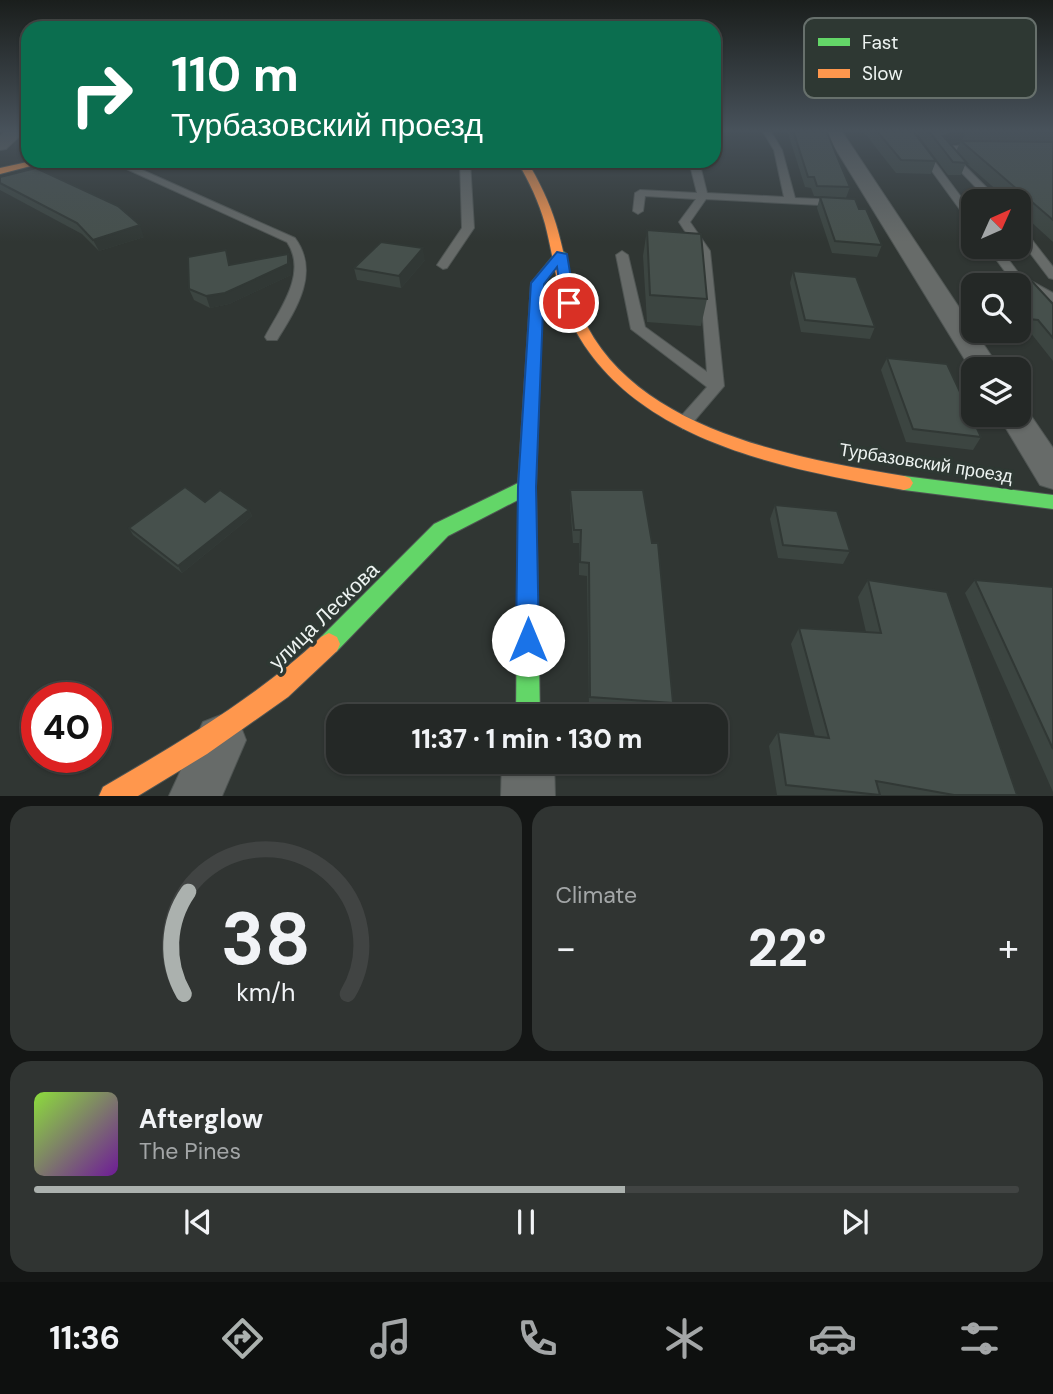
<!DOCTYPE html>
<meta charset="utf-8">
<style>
body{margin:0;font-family:"DM Sans",sans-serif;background:#303432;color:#f1f3f6;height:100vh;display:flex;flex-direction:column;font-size:26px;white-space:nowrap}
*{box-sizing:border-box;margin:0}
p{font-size:23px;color:#a3a6a7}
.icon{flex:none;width:38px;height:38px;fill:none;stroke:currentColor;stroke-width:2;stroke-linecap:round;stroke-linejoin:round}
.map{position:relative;height:796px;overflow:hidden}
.drawer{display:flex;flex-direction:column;gap:10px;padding:10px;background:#141615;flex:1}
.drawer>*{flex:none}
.guide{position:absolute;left:21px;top:21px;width:700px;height:147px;border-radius:21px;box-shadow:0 2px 5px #0004,0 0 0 2px #414443;background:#0b6e4f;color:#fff;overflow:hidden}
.needle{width:46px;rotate:45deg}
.buttons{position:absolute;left:961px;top:189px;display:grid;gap:14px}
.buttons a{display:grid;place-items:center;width:70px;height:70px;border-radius:14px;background:#242826;box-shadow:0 2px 5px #0004,0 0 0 2px #414443;font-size:35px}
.speed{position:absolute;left:21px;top:682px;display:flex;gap:14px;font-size:35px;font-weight:700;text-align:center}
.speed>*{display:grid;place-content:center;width:91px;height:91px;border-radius:50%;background:#242826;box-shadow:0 2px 5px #0004,0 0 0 2px #414443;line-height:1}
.speed .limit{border:10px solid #d22;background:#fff;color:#111}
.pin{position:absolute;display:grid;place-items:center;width:60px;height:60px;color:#fff;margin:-30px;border:4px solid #fff;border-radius:50%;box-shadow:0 2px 7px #0007}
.me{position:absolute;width:77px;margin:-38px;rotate:0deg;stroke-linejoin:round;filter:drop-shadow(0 0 5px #0008)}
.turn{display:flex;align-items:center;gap:24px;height:147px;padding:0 35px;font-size:32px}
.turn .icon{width:91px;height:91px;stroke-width:2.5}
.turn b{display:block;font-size:49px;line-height:60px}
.big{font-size:52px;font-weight:800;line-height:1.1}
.drawer .widget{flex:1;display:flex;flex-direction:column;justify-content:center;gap:10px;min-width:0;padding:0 24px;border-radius:21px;background:#303432}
.drawer .dial{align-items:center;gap:0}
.dial svg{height:182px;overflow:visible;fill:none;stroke:#414443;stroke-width:7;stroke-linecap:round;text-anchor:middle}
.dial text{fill:#f1f3f6;stroke:none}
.song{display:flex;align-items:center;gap:21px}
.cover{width:84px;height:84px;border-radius:10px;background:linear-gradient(135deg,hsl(90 70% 55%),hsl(280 70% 35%))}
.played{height:7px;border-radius:4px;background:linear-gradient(90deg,#abb1ae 60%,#414443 60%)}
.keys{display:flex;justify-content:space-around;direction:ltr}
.heat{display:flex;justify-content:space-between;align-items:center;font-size:38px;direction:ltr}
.drawer .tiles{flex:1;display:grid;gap:10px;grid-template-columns:1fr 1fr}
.widget:last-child{grid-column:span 2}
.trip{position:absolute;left:326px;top:704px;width:402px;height:70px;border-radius:21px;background:#242826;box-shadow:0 2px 5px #0004,0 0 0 2px #414443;font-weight:800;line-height:70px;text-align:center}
.tab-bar{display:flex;height:112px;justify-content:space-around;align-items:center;background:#0e100f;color:#a3a6a7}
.tab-bar .icon{width:49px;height:49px}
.tab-bar .current{color:#abb1ae}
.tab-bar b{font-size:32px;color:#f1f3f6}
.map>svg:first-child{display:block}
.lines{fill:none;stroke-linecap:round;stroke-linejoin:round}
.lane-casing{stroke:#4f5553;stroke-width:2}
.street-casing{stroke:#4f5553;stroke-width:2}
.fast-casing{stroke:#4f5553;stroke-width:2}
.slow-casing{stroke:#4f5553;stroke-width:2}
.lane{fill:#676b69;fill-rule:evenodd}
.street{fill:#676b69;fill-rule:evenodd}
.fast{fill:#63d668;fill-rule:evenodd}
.slow{fill:#ff974d;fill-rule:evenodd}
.wall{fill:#3c4541;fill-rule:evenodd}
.shaded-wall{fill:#313835}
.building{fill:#46504c;stroke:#313835;stroke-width:2}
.route{fill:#1a73e8;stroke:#114b97;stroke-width:2}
.labels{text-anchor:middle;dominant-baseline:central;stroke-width:7;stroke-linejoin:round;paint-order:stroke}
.street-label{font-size:18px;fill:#edf3f1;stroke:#2e3833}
.near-street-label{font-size:21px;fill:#edf3f1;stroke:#2e3833}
.key{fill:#2e3833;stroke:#67706c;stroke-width:2}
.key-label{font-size:19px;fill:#edf3f1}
</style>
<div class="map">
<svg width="1053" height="796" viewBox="0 0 1053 796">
<rect width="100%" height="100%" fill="#303633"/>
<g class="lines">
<g class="lane-casing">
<g id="lane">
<path d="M762,130H770L782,150L795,198L840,200L845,203L840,206L706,199L690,222L710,251L724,386L689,427L683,429L675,423L707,387L631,329L616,255L622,251L628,255L645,327L707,372L698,251L679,222L696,199L645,196L643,211L638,214L633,211L635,193L640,190L697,193L689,161H699L707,193L784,197L774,150Z"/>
<path d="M978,144L981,145V149L951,152L1000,201H989L940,150L944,147Z"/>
<path d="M920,150H926L973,213V223L969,222L918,152Z"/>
<path d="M109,161H122L295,238C320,272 297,308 277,340H267L265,337C280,309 308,273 287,242Z"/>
<path d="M460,161H470L474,228L447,268L443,269L437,265L462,228Z"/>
<path d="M1018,226L1022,227L1053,267V279L1049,278L1018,237Z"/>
<path d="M987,247H999L1020,275L1053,293V302L1012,281Z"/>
</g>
</g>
<g class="street-casing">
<g id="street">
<path d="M7,130H26L6,149L0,150V136Z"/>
<path d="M824,130H841L1000,369H973V373Z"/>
<path d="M1018,405L1025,407L1053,448V489L1040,485L998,415H1018Z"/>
<path d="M221,715L239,722L246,740L222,796H169L203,722Z"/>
<path d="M502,761H554L555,796H501Z"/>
</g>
</g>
<g class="fast-casing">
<g id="fast">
<path d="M561,250L567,254L543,283L536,487L540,716H516L518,500L448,536L337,651L329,655L321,651L318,644L321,637L434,524L518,483L531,283L557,251Z"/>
<path d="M904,476L1053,495V509L904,490L898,488L895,483L898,478Z"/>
</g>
</g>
<g class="slow-casing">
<g id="slow">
<path d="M32,161H50L0,174V168Z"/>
<path d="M517,161H527C539,181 549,201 556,224C566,257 570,295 587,326C643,432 796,458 904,476L910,478L913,483L910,488L904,490C787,469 634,443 573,326C557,295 554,258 545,224C539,202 529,181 517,161Z"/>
<path d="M329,633L337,637L340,644L337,651L288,697L207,754L138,796H99L103,787C180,742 256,698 321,637Z"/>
</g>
</g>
<use href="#lane" class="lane"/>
<use href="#street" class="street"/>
<use href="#fast" class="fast"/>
<use href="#slow" class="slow"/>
</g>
<g class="wall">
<path d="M787,130H826L850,187L846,198L814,196L811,188L805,187Z"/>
<path d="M862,130H1053V242L1018,210V201H1009L966,163L961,175H948L918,135H916L936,161L931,174L896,173ZM961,141L956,151L950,144Z"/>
<path d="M0,177L144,237L99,251L82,234L0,190Z"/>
<path d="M820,197L859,209L882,245L877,257L832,253L817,208Z"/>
<path d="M647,230L707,299L701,326L647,322L643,256Z"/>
<path d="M425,260L401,288L357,280L354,268Z"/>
<path d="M230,264L291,265V275L229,304L210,308L194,300L189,289Z"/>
<path d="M793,271L875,327L870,339L801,332L790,283Z"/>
<path d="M990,276L1028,277L1053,304V361L1030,332H1022L1018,328V285H986Z"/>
<path d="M887,358L981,437L973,450L906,442L881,370Z"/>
<path d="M570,490L673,703L669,714L589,709L587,576L579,575V543H573L570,503Z"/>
<path d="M205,502L249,510L252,516L182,573L133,535L129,528Z"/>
<path d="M775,505L850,551L843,564L778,558L770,519Z"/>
<path d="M868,580L1017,795H777L769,746L778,732L815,736L791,644L799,628L866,632L858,597Z"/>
<path d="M975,580L1053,587V792L965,593Z"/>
</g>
<g class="shaded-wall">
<path d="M961,130H967L962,140L941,147L943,136Z"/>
<path d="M140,225L144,237L99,251L93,240Z"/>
<path d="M423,248L425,260L401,288L399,276Z"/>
<path d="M288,254L291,265V275L229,304L210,308L206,296Z"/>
<path d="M249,510L252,516L182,573L178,566Z"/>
</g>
<g class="building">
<path d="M793,130H826L850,187L817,186L814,177H808Z"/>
<path d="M876,130H912L936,161L901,160Z"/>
<path d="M928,130H961L943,136L967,163L953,162Z"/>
<path d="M1018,130H1053V132Z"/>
<path d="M961,141L1053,142V220Z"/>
<path d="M36,168L118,206L140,225L93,240L77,223L0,183V177Z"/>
<path d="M820,197L855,199L859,209H866L882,245L835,241Z"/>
<path d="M647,230L701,234L707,299L650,295Z"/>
<path d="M381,242L423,248L399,276L354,268Z"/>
<path d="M226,250L229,265L288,254V264L225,293L206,296L189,289L188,257Z"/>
<path d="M793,271L856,277L875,327L805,320Z"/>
<path d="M990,276L1028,277L1053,304V338L1038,320L1029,319L1018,308V285H999Z"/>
<path d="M887,358L947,364L981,437L913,429Z"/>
<path d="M185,487L205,502L220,490L249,510L178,566L129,528Z"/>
<path d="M570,490H643L652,543H658L673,703L590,697L589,563L580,562L581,530H574Z"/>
<path d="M775,505L837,511L850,551L783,545Z"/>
<path d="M868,580L947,592L1017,795H954L876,781L880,795L786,785L778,732L829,738L799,628L881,633Z"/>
<path d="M975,580L1053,587V749Z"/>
</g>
<linearGradient id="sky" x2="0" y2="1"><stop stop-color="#1a1e1c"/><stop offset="0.54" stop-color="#48525b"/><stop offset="1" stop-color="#48525b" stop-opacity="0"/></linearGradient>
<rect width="1053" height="242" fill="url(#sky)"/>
<path class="route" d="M557,252L567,254L575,303L569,307L562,303L557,267L544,284L536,487L539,640L536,647L528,650L520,647L516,640L518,487L531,283Z"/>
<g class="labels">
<g class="street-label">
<text transform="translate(926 463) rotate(9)">Турбазовский проезд</text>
</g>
<g class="near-street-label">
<text transform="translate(324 616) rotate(-44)">улица Лескова</text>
</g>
</g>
<rect x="804" y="18" width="232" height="80" rx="10" class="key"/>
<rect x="818" y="38" width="32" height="8" fill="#63d668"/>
<rect x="818" y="69" width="32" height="9" fill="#ff974d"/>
<g class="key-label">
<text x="862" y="49">Fast</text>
<text x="862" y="80">Slow</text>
</g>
</svg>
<div class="buttons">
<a><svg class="needle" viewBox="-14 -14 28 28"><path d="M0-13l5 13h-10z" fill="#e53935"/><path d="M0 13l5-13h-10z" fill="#a3a6a7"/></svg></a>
<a><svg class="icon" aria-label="search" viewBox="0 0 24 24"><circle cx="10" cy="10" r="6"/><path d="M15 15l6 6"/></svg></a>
<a><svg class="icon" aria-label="layers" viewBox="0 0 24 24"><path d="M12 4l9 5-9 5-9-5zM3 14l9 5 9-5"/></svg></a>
</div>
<div class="speed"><div class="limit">40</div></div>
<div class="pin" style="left:569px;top:303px;background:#d93025"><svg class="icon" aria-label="arrive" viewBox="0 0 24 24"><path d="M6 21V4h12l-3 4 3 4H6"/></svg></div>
<svg class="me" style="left:528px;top:640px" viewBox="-20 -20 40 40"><circle r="19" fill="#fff"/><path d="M0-13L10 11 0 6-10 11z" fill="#1a73e8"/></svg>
<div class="trip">11:37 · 1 min · 130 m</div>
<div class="guide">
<div class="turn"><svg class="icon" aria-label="right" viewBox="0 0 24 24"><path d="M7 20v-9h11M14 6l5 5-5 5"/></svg><div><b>110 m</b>Турбазовский проезд</div></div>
</div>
</div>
<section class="drawer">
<div class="tiles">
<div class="widget dial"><svg viewBox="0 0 100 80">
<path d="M14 69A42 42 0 1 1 86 69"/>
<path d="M14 69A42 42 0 0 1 16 24" stroke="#abb1ae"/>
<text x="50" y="56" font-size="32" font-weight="700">38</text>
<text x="50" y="72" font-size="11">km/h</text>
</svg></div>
<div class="widget"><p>Climate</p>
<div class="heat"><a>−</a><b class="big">22°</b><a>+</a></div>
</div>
<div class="widget">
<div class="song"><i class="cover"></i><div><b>Afterglow</b><p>The Pines</p></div></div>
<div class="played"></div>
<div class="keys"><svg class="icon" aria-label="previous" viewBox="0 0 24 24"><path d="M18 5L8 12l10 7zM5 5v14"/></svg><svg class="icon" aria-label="pause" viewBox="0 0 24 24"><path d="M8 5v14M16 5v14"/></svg><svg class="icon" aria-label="next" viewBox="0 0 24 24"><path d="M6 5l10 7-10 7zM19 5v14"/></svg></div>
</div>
</div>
</section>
<nav class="tab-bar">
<b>11:36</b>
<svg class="icon current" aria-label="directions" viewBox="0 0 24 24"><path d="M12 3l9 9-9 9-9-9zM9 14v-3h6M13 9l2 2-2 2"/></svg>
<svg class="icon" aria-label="music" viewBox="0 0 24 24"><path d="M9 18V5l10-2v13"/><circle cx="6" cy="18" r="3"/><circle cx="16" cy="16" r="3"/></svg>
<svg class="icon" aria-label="phone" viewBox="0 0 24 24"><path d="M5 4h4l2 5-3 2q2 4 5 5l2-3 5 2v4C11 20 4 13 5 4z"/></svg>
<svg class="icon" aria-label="climate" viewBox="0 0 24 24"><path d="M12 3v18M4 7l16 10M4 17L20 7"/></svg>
<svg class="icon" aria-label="car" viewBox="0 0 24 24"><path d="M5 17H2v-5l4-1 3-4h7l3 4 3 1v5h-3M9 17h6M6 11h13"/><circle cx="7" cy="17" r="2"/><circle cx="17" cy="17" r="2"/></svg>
<svg class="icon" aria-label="filters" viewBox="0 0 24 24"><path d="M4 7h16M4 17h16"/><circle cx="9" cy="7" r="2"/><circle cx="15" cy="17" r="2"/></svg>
</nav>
